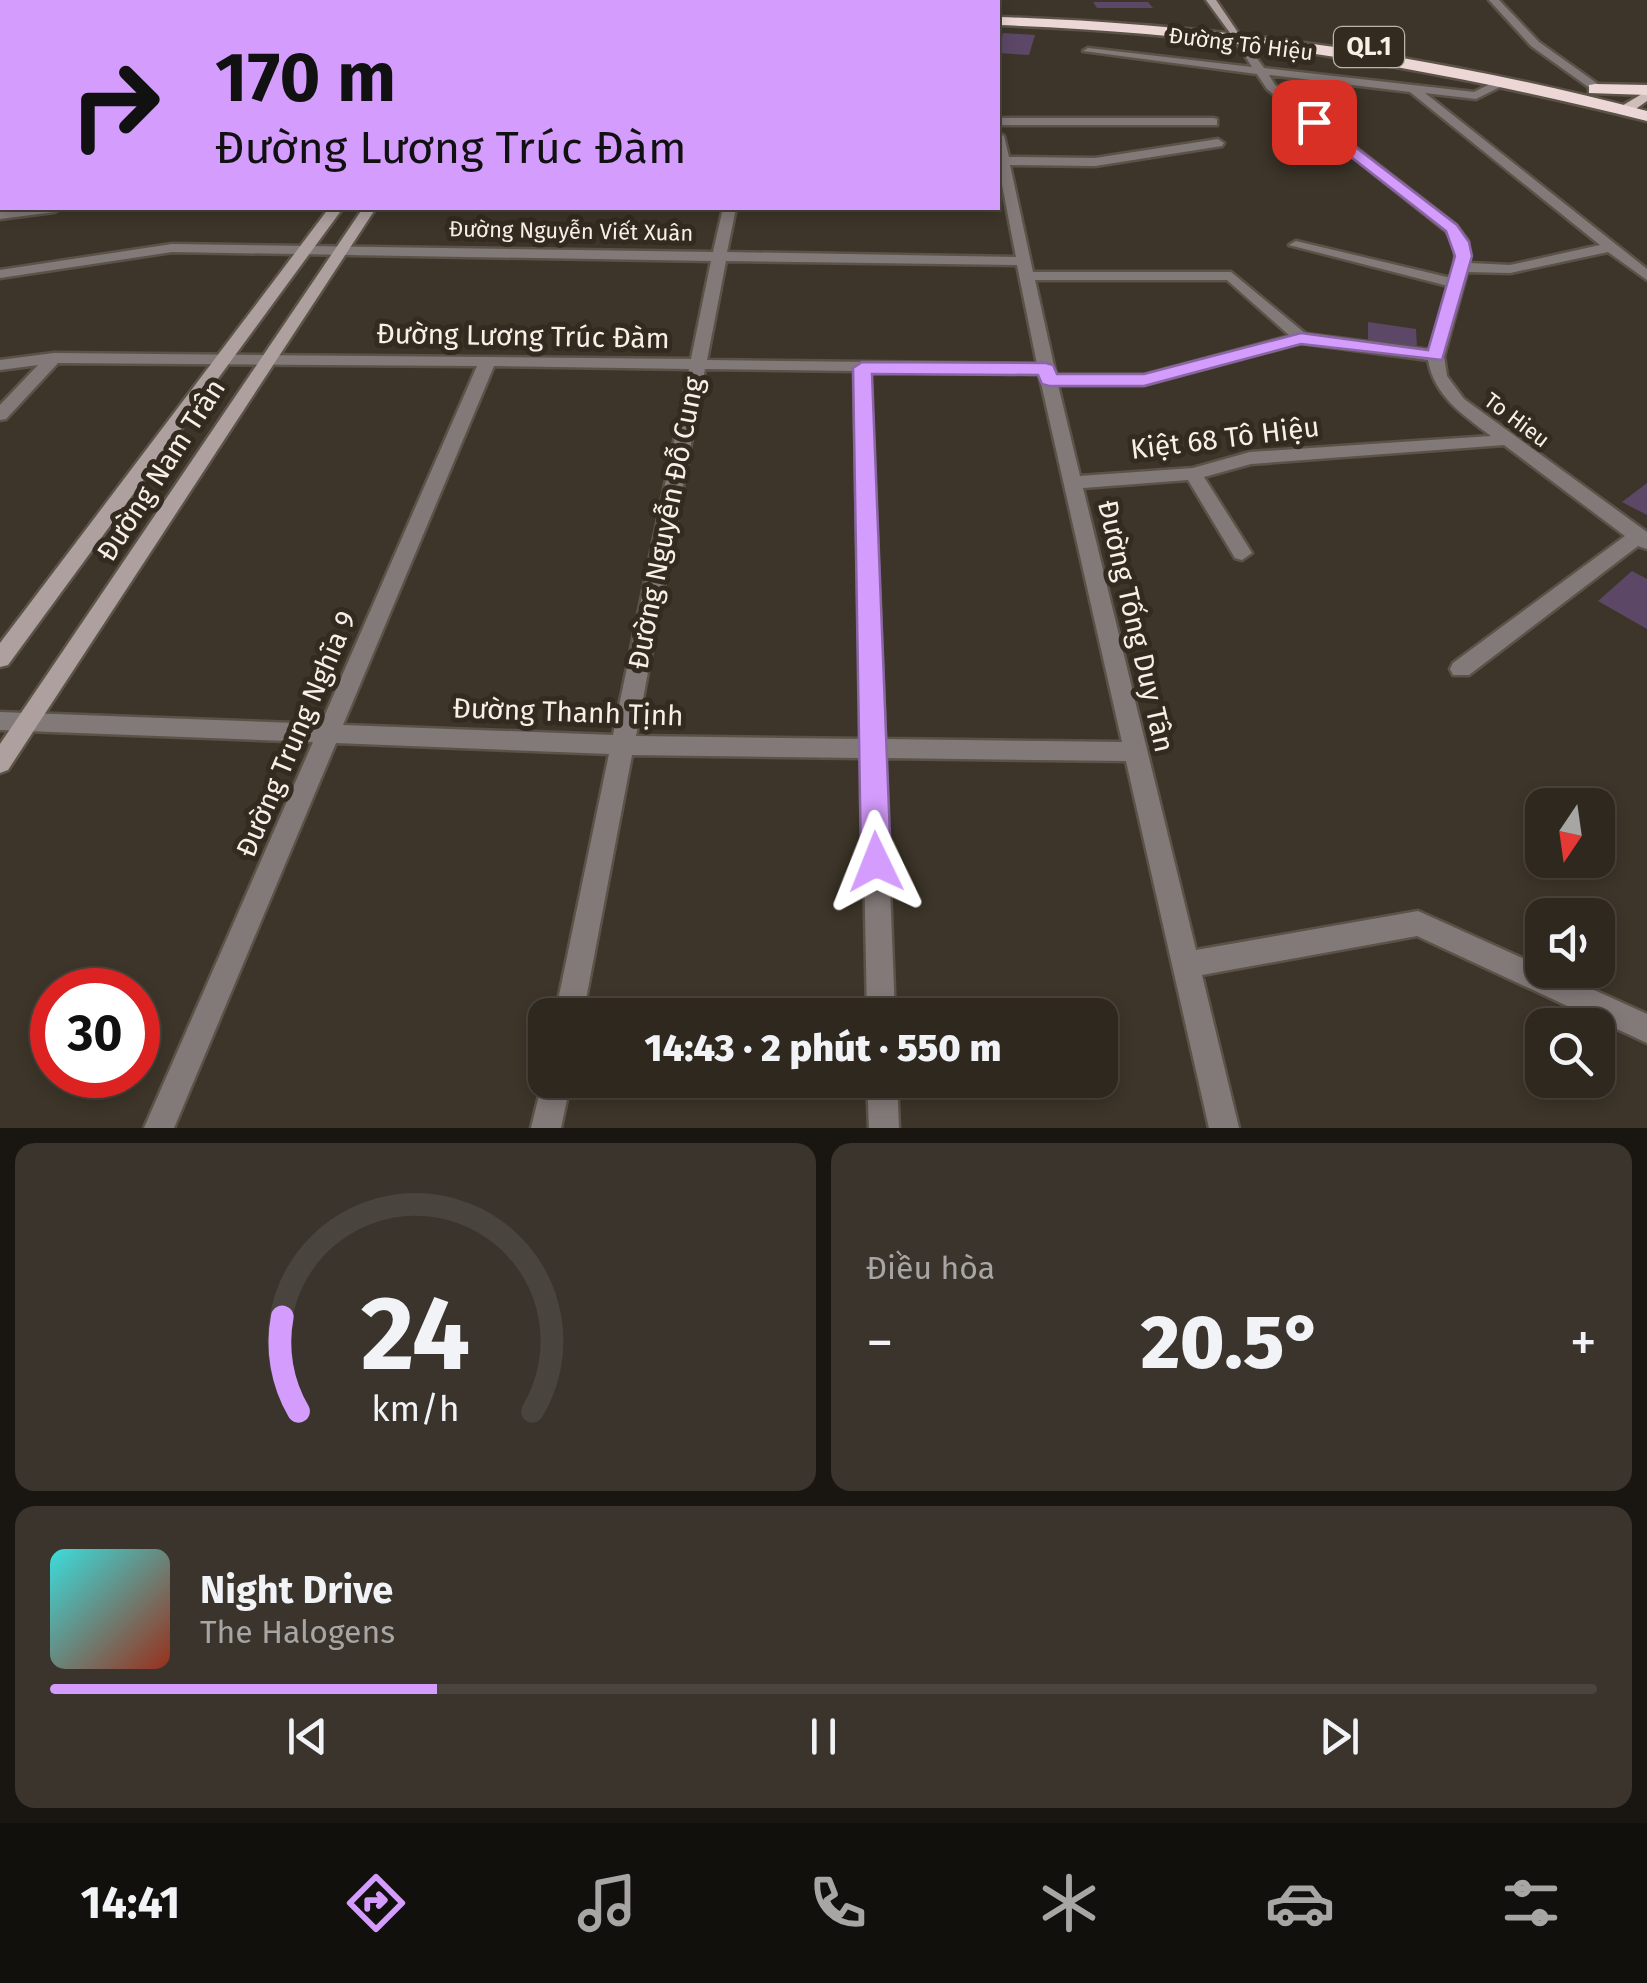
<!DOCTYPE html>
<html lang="vi">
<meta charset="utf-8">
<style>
body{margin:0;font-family:"Fira Sans",sans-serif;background:#3a342c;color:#f1f3f6;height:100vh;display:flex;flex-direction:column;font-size:38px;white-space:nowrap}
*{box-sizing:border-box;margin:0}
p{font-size:32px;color:#a7a6a4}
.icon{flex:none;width:55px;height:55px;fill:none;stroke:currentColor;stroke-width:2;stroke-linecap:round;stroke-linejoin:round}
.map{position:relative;height:1128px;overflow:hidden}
.side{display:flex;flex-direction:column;gap:15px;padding:15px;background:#191611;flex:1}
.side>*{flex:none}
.top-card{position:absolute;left:0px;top:0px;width:1000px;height:210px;box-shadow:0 5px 15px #0003,0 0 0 2px #49443d;background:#d49cfc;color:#111;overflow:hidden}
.needle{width:65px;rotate:193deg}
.tools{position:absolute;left:1525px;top:788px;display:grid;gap:20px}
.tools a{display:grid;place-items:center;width:90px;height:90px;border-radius:20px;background:#2e281f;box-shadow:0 5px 15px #0003,0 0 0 2px #49443d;font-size:50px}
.speed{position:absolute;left:30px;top:968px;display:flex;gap:20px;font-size:50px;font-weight:700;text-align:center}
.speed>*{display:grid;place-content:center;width:130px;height:130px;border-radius:50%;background:#2e281f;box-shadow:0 5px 15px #0003,0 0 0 2px #49443d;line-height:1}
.speed .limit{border:15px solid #d22;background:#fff;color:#111}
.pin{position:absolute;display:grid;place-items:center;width:85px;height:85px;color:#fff;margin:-42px;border-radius:20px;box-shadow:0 5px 15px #0006}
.me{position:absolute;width:110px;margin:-55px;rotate:358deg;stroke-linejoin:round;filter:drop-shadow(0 0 8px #0008)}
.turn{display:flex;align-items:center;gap:35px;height:210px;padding:0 50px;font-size:45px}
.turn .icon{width:130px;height:130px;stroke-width:2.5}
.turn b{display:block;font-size:70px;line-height:85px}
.big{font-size:75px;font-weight:800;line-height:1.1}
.side .tile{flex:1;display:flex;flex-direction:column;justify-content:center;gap:15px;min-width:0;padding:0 35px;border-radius:20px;background:#3a342c}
.side .dial{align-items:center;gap:0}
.dial svg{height:260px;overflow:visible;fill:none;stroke:#49443d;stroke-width:7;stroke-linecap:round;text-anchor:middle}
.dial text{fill:#f1f3f6;stroke:none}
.song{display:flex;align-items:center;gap:30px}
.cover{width:120px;height:120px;border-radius:15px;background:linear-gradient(135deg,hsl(180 70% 55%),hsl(10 70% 35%))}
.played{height:10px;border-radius:5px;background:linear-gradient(90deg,#d49cfc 25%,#49443d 25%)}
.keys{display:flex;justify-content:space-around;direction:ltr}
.heat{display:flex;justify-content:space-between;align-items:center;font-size:55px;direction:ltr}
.side .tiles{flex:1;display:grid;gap:15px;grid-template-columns:1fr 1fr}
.tile:last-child{grid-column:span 2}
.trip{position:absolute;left:528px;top:998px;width:590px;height:100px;border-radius:20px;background:#2e281f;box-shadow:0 5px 15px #0003,0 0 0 2px #49443d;font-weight:800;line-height:100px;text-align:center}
.dock{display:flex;height:160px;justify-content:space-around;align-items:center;background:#12100c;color:#a7a6a4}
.dock .icon{width:70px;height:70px}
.dock .current{color:#d49cfc}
.dock b{font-size:45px;color:#f1f3f6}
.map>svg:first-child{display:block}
.building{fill:#5c4866}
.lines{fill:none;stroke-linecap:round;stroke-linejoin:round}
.street-casing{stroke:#5b5348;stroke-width:5}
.secondary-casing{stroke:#5b5348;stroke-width:5}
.primary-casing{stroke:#5b5348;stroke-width:5}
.highway-casing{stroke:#5b5348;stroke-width:5}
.street{fill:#827a79;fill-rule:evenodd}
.secondary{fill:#ada09f;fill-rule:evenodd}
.primary{fill:#cebdbb;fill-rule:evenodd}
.highway{fill:#ecd7d6;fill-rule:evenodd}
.route{fill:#d49cfc;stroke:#8a65a4;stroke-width:2.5}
.labels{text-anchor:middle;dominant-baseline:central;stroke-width:10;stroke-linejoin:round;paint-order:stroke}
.far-street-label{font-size:22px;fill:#f6f0e9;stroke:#332b1f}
.shield{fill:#332b1f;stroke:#bcb5ac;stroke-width:2.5}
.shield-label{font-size:25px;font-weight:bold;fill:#f6f0e9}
.street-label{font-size:28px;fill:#f6f0e9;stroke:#332b1f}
</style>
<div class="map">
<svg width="1647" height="1128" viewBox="0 0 1647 1128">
<rect width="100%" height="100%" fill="#3d3529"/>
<g class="building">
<path d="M1093,2H1148L1153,8H1097Z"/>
<path d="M1003,33L1035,35L1029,55L998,53Z"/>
<path d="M1368,322L1416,329L1417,350L1368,342Z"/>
<path d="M1647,483V515L1622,502Z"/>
<path d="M1632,571L1647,579V629L1598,601Z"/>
</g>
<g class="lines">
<g class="street-casing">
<g id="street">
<path d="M651,0L649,2L640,1L641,0Z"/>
<path d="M787,0H797L798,2H789Z"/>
<path d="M1489,0H1499L1539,42L1602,87V91H1594L1531,46Z"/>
<rect x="0" y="27" width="2" height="6"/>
<path d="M1237,32L1264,68L1474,92L1500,79H1508V83L1476,99L1425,93L1647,269V280L1608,252L1510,273L1467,272L1444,356L1447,376L1464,399L1647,532V549L1638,546L1469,675H1453L1450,669L1453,663L1625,536L1504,445L1251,464L1204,477L1252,553L1242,560L1235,558L1188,480L1083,488L1196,950L1418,911L1542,967V970H1550L1647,1014V1043L1417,936L1202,975L1239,1128H1209L1126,761L885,758L895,1015H867L862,758L632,755L583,1015H555L609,754L336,743L174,1128H144L313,742L0,730V712L321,724L477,366L58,363L6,419L0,420V405L38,365L0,370V360L54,353L691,359L711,261L172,252L0,278V270L172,244L713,252L723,208H736L727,252L1016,257L998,164V133L1004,136L1009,157L1095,158L1218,139L1224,143L1222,146L1095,166L1010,165L1033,272H1231L1306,334L1430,350L1448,286L1289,245L1296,241L1451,278C1456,259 1459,248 1446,231L1267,89L1257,74L1083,51L1088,48L1252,67L1232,35ZM1269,75L1410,92L1600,245L1510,265L1469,263L1468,241L1456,225L1275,85ZM726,261L1017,265L1037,364L707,360ZM1035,280H1227L1290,336L1144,375H1056ZM1301,343L1428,360C1434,396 1463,415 1491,436L1250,452L1193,468L1080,476L1058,385H1144ZM494,366L689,369L613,735L343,725ZM705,369L854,371L861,739L636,736ZM870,372L1039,374L1122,742L885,739Z"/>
<path d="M1213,118L1217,119V125H998V118Z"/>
<path d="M27,208H61L54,212L0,219V211Z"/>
<path d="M545,1071V1080H571L561,1128H531Z"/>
<path d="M867,1080H897L899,1128H869Z"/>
</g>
</g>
<g class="secondary-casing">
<g id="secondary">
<path d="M1206,0H1216L1241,37H1233Z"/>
<path d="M329,208H343L8,665L0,667V643Z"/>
<path d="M363,208H376L8,770L0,773V744Z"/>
</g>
</g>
<g class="primary-casing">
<path id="primary" d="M1647,91V101L1630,113H1620V107Z"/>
</g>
<g class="highway-casing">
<g id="highway">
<path d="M998,17C1219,24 1433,55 1647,111V121C1425,66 1227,33 998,25Z"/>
<path d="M1595,84L1647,85V95L1589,93V85Z"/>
<rect x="0" y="139" width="2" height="10"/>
</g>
</g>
<use href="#street" class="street"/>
<use href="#secondary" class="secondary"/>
<use href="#primary" class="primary"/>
<use href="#highway" class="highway"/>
</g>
<path class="route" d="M1310,119H1319L1457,225L1469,242L1472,256L1442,360L1301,344L1144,386H1049L1042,384L1038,375L872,374L891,862L886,872L876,875L866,872L861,862L853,368L862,362L1046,363L1053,365L1057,374H1144L1301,333L1428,350L1455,256L1446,231L1310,125Z"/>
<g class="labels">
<g class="far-street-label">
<text transform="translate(1241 44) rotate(7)">Đường Tô Hiệu</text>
<text transform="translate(571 231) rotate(1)">Đường Nguyễn Viết Xuân</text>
<text transform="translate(1517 420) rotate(37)">To Hieu</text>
</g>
<rect class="shield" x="1334" y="27" width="70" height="40" rx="8"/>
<g class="shield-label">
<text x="1369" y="47">QL.1</text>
</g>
<g class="street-label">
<text transform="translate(523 336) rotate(1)">Đường Lương Trúc Đàm</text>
<text transform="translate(1225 438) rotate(-7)">Kiệt 68 Tô Hiệu</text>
<text transform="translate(161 470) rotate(-57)">Đường Nam Trân</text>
<text transform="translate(666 523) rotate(-79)">Đường Nguyễn Đỗ Cung</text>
<text transform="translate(1136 626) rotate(77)">Đường Tống Duy Tân</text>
<text transform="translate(568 712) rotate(2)">Đường Thanh Tịnh</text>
<text transform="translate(296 734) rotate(-67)">Đường Trung Nghĩa 9</text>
</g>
</g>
</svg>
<div class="tools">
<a><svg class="needle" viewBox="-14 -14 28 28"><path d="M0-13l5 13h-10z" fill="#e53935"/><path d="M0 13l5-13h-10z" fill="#a7a6a4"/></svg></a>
<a><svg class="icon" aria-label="sound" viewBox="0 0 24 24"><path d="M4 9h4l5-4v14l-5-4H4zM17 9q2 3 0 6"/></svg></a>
<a><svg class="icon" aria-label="search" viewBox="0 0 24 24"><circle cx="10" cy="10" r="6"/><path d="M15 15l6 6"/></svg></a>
</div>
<div class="speed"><div class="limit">30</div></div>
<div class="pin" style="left:1314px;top:122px;background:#d93025"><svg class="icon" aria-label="arrive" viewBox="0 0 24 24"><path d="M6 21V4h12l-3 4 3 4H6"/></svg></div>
<svg class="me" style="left:876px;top:862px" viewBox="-20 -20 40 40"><path d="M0-17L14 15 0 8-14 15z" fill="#d49cfc" stroke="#fff" stroke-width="4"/></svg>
<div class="trip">14:43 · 2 phút · 550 m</div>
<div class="top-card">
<div class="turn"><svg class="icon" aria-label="right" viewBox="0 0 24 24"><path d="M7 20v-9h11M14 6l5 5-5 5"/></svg><div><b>170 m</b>Đường Lương Trúc Đàm</div></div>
</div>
</div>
<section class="side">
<div class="tiles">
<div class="tile dial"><svg viewBox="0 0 100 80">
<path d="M14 69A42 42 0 1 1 86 69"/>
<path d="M14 69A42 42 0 0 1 9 40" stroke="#d49cfc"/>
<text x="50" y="56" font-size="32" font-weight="700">24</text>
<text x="50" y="72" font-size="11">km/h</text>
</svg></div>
<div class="tile"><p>Điều hòa</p>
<div class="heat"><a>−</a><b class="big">20.5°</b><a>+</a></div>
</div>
<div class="tile">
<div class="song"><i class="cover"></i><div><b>Night Drive</b><p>The Halogens</p></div></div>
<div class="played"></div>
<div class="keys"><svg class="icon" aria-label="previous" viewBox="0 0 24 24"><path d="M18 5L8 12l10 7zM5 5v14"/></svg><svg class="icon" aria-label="pause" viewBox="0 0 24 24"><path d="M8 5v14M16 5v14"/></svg><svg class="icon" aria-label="next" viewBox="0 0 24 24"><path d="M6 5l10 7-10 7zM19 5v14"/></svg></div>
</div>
</div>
</section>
<nav class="dock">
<b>14:41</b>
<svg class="icon current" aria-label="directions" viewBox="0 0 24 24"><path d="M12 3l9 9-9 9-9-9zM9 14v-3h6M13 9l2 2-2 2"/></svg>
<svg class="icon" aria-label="music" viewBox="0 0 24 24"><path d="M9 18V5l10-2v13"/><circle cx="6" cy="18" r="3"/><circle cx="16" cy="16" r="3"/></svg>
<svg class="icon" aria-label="phone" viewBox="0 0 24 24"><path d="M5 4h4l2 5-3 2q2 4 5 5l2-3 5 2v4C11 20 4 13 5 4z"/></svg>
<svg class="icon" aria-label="climate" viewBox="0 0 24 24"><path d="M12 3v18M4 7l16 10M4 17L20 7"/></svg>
<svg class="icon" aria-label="car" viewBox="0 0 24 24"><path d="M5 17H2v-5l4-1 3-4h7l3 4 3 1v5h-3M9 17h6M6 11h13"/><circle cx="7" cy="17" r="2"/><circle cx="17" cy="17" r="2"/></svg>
<svg class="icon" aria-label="filters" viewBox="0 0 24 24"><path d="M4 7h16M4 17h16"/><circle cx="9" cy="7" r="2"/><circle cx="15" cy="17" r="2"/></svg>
</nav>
